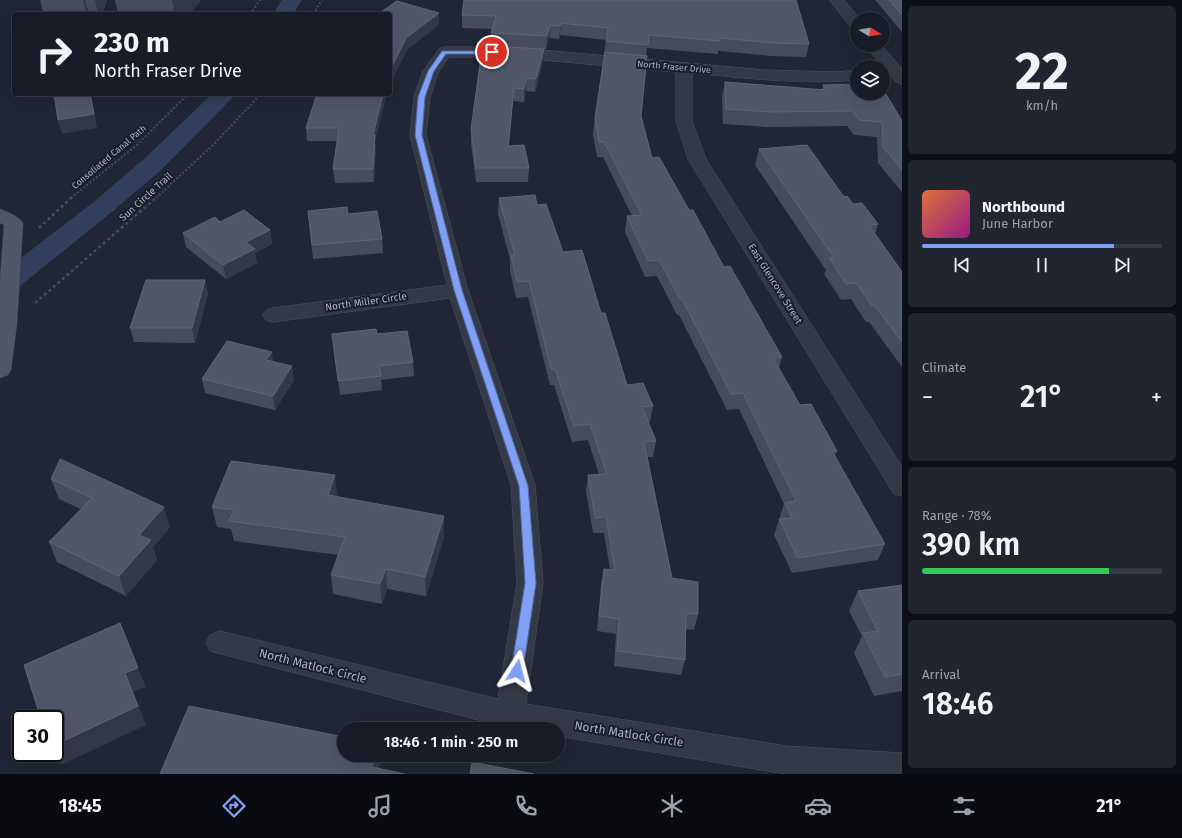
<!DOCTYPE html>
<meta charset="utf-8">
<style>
body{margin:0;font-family:"Fira Sans",sans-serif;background:#212530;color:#f1f3f6;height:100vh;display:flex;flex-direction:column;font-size:15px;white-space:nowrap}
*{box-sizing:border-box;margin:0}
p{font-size:13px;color:#9fa1a8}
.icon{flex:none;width:22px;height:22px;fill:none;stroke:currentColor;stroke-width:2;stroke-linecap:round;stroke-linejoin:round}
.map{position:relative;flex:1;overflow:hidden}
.drawer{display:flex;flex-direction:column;gap:6px;padding:6px;background:#0d0f16;width:280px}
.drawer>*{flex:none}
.top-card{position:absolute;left:12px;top:12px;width:380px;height:84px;border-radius:4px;box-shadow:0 4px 16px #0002,0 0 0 1px #363a45;background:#181c28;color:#f1f3f6;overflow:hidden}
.needle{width:26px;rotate:101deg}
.tools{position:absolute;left:850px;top:12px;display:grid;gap:8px}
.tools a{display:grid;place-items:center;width:40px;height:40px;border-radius:50%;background:#181c28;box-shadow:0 4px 16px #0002,0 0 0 1px #363a45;font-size:20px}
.speed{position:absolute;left:12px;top:710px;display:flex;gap:8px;font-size:20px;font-weight:700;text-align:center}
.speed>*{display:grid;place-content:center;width:52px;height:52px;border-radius:50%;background:#181c28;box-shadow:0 4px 16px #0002,0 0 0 1px #363a45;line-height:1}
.speed .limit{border:2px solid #111;border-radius:6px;background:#fff;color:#111}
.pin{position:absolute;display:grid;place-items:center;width:34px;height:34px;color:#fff;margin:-17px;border:2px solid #fff;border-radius:50%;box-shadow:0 1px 4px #0007}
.me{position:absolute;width:44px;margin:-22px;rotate:9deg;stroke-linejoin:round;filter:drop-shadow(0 0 3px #0008)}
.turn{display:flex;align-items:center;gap:14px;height:84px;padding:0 16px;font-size:18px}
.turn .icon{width:52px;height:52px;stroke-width:2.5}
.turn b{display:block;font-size:28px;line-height:34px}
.big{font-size:30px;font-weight:600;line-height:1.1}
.drawer .tile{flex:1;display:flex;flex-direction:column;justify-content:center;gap:6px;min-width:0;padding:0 14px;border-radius:6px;background:#212530}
.drawer .dial{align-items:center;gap:0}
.dial b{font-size:52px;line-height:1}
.song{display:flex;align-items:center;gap:12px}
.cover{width:48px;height:48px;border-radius:6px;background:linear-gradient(135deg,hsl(20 70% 55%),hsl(310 70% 35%))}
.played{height:4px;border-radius:2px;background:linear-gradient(90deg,#80a0f5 80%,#363a45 80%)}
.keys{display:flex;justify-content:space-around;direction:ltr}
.heat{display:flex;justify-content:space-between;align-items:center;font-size:22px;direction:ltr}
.charge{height:6px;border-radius:3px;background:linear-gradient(90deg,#34c759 78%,#363a45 0)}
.trip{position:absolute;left:337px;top:722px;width:228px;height:40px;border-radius:20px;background:#181c28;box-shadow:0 4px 16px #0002,0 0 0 1px #363a45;font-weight:600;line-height:40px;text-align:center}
.tab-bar{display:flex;height:64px;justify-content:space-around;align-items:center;background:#0a0b10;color:#9fa1a8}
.tab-bar .icon{width:28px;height:28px}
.tab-bar .selected{color:#80a0f5}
.tab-bar b{font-size:18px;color:#f1f3f6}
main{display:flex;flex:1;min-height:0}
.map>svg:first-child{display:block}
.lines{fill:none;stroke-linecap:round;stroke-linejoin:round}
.canal{fill:#33405d;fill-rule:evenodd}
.minor-casing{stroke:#4e5361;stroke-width:1}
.major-casing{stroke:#3d424f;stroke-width:1}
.path-far1{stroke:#3f4f54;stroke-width:2;stroke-dasharray:2 2;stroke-linecap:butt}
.path{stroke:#3f4f54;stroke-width:2.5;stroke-dasharray:3 3;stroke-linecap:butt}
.minor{fill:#333946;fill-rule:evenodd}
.major{fill:#515766;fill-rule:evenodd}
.wall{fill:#444c5e}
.shaded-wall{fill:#313849}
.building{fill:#4f5769;stroke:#5e6577}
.route{fill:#80a0f5;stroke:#53689f}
.labels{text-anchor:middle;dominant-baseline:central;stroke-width:4;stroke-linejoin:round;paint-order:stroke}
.far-street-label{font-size:9px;fill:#adb3c3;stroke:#191e2a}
.street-label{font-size:10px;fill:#adb3c3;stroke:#191e2a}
.near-street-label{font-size:12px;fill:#adb3c3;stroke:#191e2a}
</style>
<main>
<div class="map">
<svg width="902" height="774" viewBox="0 0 902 774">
<rect width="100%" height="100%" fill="#202635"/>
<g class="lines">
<g class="canal">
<path d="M282,0H302L293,14H273Z"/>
<path d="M212,94H236L162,169L113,211L10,294L0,297V274L95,201L144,159Z"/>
</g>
<g class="minor-casing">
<g id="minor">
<path d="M830,0H844L860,19H857V29L852,28Z"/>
<path d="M865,45H881L902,69V84L896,82Z"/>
<path d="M444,47H508L765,70L837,72L857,70V80C802,85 746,78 692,73V121L706,159L902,467V496L894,494L688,159L676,121V72L508,57H449L439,71L430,97L426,135L468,290L535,485L543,583L526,704L786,746L902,753V774H786L558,736V729L510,728L210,651L206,643L210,635L220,631L498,699L517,583L511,485L450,298L273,322L266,320L263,315L266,310L273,308L447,285L410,135L414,97L423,71L439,49Z"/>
</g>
</g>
<g class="major-casing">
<path id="major" d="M0,209C8,212 18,216 23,223L17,323L11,370L8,375L0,378V281L4,225L0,223Z"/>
</g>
<g class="path-far1">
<path d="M250,14L260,0"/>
<path d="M313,14L322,0"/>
<path d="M71,198L138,144L188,94"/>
<path d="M156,198L213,145L261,94"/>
</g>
<g class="path">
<path d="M39,228L72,197"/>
<path d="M35,303L157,197"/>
</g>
<use href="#minor" class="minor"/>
<use href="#major" class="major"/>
</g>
<g class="wall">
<path d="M40,0H107L102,14H44Z"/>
<path d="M115,0H201L190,14H118Z"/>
<path d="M464,0L809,44L806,57L771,56L718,51V54L647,48L641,116L652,158L689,210L724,267L782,357L779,368L800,405L837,451L835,456L885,544L878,560L792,573L774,535L784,504L739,409L727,410L679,315H677L657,276L645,277L625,232L627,216H632L603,157H597L593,134L595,118L606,40L560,35L559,39L549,38L546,49H544L543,62L535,92L526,91L524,102L513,101L509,146L529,168L528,182H476L471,143V129L491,46V33L492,29L462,28V15Z"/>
<path d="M875,0H902V32Z"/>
<path d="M725,82L822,90L823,85L902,121V192L878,163L877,137L854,135L847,126L766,127L723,124L722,97Z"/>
<path d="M317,94L375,141L376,148L374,182L335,183L333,169L337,141H307L306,128Z"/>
<path d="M759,149L844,197L878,224L875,234L902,272V367L869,322H866L851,299L841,300L824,274L826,270L755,165Z"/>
<path d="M499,198L537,205L563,252L601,313L627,385L653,406L650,422H648L656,441L653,457H647L672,578L698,614L694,630L686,629L685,660L681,675L614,666L616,634L597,631L601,584L604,569L610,570L604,533H593L586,491L588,475L599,474L588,440L572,442L554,385H550L528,297L516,298L510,271V259L498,214Z"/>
<path d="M308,211L348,214L382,239L383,253L313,259Z"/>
<path d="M220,222L270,230L272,244L255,253L257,263L226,279L186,247L183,233Z"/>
<path d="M205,280L208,294L195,343L134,342L130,328Z"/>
<path d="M332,334H377L413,362L414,376L381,380L382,390L340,395Z"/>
<path d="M273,361L294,380L275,410L205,393L202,379Z"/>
<path d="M51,479L170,527L153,547L157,560L126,596L57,562L49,542L81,509L59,499Z"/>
<path d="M337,495V497L444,537L426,596L387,589L382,604L333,594L331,575L338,555L234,541L231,529L217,527L212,507Z"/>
<path d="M902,585V691L874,696L854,653L862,636L849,611L858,591Z"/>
</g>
<g class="shaded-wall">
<path d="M83,0H85L89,14H87Z"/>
<path d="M95,0H107L102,14H98Z"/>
<path d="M172,0H201L190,14H175Z"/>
<path d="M439,13V25L407,50L390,85V71L406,38Z"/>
<path d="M561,23L560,35L559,39L560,26Z"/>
<path d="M550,25L549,38L546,49L547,36Z"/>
<path d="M544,49L543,62L535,92L536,79Z"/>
<path d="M527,78L526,91L524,102V89Z"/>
<path d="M514,88L513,101L507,160L508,146Z"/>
<path d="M90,94H91L97,128L62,134L58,120Z"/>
<path d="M383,94H387L375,141L376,148L374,182L373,169V135Z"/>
<path d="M270,230L272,244L255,253L257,263L226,279L223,265L246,242Z"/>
<path d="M205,280L208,294L195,343L192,328Z"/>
<path d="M272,352L274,366L266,360Z"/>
<path d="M292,366L294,380L275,410L273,396Z"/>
<path d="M335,475L337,495L331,516L328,495Z"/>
<path d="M164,507L170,527L153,547L157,560L126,596L119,576L139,535Z"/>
<path d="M444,516V537L426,596L425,577Z"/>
<path d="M386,569L387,589L382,604L380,584Z"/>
<path d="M138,668L146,687L133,692L146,725L61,765L54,753H55V745L125,673Z"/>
<path d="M376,755H380L381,762L377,774L372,767Z"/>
</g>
<g class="building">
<path d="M464,0H796L809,44L774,43L720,38V41L649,35L648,45L606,41L608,28L561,23L560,26L550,25L547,36L491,33L496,16L462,15Z"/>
<path d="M889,0H902V15Z"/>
<path d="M397,1L439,13L406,38L390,71V14H378Z"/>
<path d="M487,46L544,49L536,79L527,78L524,89L514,88L508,146L524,145L529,168H476L471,129L480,64Z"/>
<path d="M605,52L647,56L641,116L652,158L659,157L689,210H693L724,267L730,266L782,357L773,358L800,405L811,404L837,451H832L885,544L798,558L779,519L792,518L785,503L796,501L743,393L731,394L682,299H680L659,260L648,261L627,216L642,215L604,142H599L595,118Z"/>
<path d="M725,82L826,90L823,85L857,84V93H883V89L902,121V170L883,147L882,122L859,120L852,111L770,112L726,109Z"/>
<path d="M54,94H90L94,114L58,120Z"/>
<path d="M317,94H383L373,135H375L373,169H333L339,128H306Z"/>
<path d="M807,145L844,197L847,196L853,204L862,203L878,224L869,225L902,272V342L875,306H872L856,283L846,284L829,258H834L759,149Z"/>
<path d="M535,195L537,205L546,204L563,252L582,250L601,313H605L627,385L643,383L653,406L642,407L656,441L644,442L672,578L698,582V614L686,613L685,660L617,651L619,619L599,616L604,569L615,570L606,517L595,518L588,475L607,474L590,424L574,426L555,369H551L529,281L517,282L511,255H515L499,198Z"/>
<path d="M347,207L348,214L377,211L382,239L312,245L308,211Z"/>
<path d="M244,210L270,230L246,242L255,249L223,265L183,233L215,217L220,222Z"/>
<path d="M146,280H205L192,328H130Z"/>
<path d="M376,329L377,334L407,331L413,362L379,366L381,376L338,381L332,334Z"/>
<path d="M227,341L272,352L266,360L292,366L273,396L202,379Z"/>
<path d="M60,459L164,507L139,535L151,540L119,576L49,542L92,498L51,479Z"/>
<path d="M231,461L335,475L328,495L444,516L425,577L386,569L380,584L331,575L345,537L229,521L234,510L212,507Z"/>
<path d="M902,585V674L885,677L863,633L878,631L858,591Z"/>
<path d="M120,623L138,668L125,673L138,706L55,745V719H41L24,665Z"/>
<path d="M189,706L344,737V755H376L372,767L405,774H160Z"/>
<path d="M472,762L534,774H470Z"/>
</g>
<path class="route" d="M442,51H492L495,52L492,54H446L434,71L425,97L422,135L462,290L528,486L536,583L523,671L521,675L517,676L513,675L511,671L525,583L519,486L454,290L415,135L418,97L428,71Z"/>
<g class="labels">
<g class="far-street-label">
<text transform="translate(674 67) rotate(5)">North Fraser Drive</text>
<text transform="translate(109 157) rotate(-40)">Consoliated Canal Path</text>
</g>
<g class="street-label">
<text transform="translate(146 197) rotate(-42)">Sun Circle Trail</text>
<text transform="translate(775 284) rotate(58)">East Glencove Street</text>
<text transform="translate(366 302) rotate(-8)">North Miller Circle</text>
</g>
<g class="near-street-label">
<text transform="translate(313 666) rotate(14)">North Matlock Circle</text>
<text transform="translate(629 734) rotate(9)">North Matlock Circle</text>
</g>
</g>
</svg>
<div class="tools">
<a><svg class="needle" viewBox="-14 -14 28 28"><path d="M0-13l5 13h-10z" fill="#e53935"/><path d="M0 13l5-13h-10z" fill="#9fa1a8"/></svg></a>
<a><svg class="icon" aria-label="layers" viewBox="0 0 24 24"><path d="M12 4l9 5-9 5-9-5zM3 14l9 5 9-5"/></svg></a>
</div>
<div class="speed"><div class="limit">30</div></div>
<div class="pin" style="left:492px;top:52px;background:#d93025"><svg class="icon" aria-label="arrive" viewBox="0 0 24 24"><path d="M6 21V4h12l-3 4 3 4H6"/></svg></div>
<svg class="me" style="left:517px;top:671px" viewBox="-20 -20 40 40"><path d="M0-17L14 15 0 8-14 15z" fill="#80a0f5" stroke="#fff" stroke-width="4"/></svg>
<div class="trip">18:46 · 1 min · 250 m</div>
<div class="top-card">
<div class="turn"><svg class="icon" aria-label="right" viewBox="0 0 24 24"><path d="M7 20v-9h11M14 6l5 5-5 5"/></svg><div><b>230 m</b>North Fraser Drive</div></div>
</div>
</div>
<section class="drawer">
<div class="tile dial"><b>22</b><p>km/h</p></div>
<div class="tile">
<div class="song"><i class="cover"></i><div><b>Northbound</b><p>June Harbor</p></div></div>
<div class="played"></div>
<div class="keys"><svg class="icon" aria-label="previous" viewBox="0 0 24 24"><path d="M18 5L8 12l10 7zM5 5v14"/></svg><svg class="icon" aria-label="pause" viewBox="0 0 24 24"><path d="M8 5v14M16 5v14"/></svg><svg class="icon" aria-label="next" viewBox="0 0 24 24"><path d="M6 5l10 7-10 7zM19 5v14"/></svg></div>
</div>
<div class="tile"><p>Climate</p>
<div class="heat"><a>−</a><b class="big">21°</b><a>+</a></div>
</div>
<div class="tile"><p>Range · 78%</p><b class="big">390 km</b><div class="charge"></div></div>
<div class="tile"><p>Arrival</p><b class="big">18:46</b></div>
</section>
</main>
<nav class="tab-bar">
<b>18:45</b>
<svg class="icon selected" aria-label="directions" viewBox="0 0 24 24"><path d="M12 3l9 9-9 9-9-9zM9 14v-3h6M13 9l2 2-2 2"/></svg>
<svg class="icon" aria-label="music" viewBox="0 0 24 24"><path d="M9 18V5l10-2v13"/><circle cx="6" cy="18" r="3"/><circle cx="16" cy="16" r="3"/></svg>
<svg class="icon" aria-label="phone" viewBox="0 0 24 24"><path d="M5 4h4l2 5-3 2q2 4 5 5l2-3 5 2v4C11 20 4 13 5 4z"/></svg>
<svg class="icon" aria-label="climate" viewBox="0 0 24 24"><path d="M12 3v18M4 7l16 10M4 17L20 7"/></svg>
<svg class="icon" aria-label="car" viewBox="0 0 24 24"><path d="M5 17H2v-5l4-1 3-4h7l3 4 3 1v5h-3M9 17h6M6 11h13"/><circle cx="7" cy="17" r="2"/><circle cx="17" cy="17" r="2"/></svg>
<svg class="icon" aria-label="filters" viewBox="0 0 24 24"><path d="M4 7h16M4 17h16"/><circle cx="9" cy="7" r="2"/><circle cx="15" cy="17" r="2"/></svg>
<b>21°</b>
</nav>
